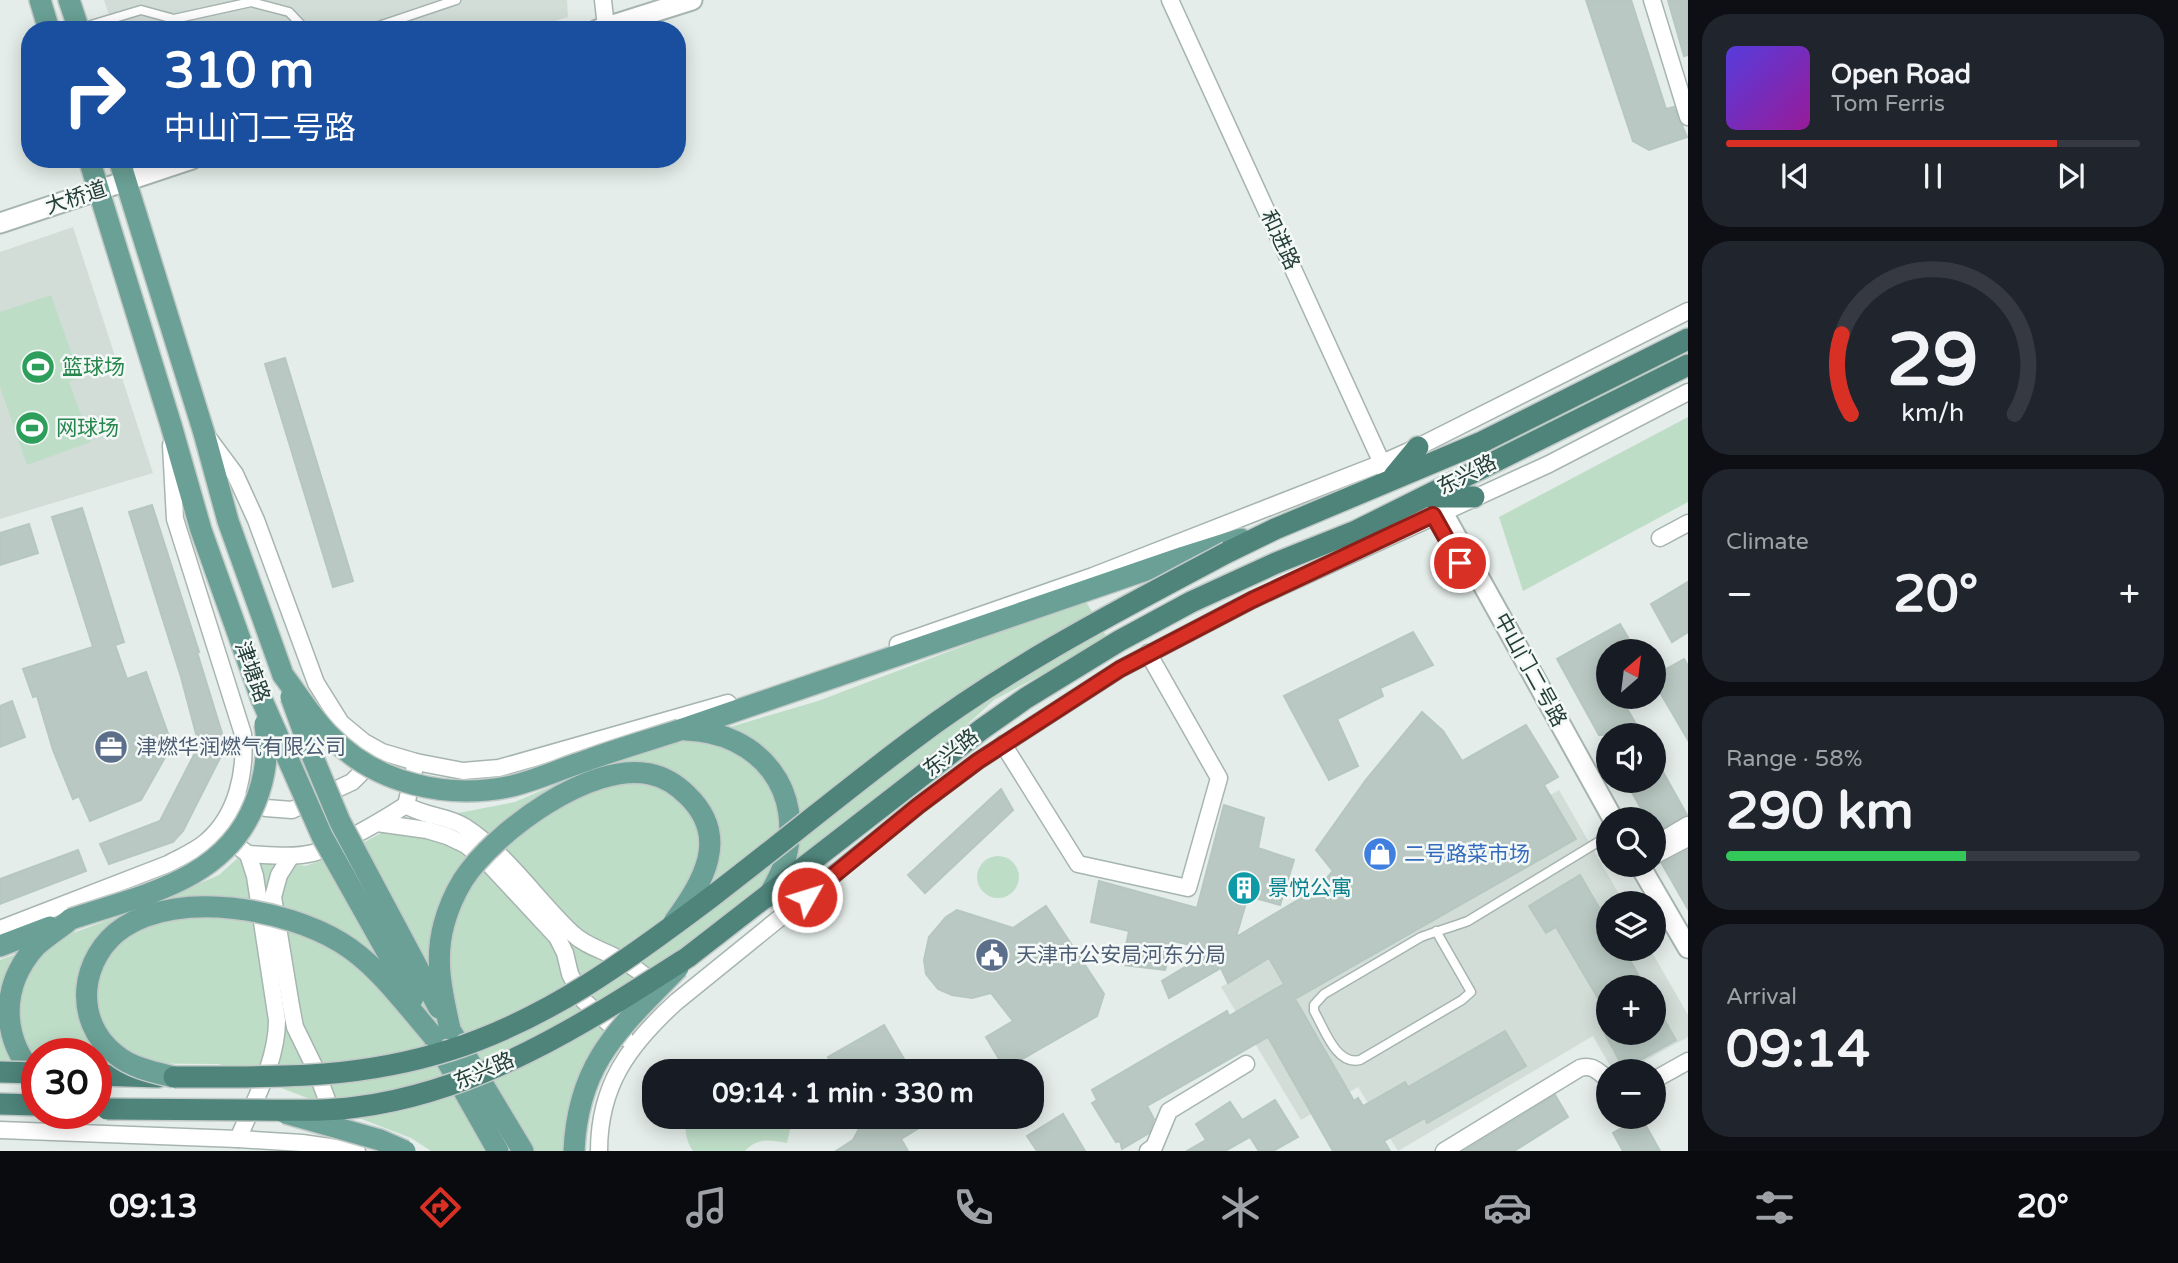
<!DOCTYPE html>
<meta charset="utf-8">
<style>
body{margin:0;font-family:"Varela Round","Noto Sans SC",sans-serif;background:#20242c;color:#f1f3f6;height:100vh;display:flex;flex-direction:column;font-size:26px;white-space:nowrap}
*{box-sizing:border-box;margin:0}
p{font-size:23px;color:#9ea1a6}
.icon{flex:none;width:38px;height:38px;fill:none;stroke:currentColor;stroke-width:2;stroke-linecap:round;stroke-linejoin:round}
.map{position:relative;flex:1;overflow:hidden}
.side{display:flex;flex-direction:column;gap:14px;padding:14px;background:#0d0f14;width:490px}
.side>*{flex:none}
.guide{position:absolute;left:21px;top:21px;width:665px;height:147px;border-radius:28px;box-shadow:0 4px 18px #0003;background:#1a4fa0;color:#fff;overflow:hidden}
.needle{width:46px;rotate:28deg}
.fabs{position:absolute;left:1596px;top:639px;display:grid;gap:14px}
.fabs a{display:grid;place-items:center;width:70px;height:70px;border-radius:50%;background:#171b24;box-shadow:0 4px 18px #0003;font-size:35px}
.speed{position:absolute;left:21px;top:1038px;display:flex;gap:14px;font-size:35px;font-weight:700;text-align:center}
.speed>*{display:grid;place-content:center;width:91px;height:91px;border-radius:50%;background:#171b24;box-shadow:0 4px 18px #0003;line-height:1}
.speed .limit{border:10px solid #d22;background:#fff;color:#111}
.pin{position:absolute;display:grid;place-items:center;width:60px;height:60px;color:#fff;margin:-30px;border:4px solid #fff;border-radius:50%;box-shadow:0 2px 7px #0007}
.me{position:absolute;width:77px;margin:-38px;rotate:51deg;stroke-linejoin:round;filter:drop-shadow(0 0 5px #0008)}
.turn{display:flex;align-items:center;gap:24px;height:147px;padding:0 28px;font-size:32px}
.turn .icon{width:91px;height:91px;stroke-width:2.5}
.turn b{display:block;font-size:49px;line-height:60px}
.big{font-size:52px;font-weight:700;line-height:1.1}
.side .widget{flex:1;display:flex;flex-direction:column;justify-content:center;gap:10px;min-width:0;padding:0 24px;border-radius:28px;background:#20242c}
.side .dial{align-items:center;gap:0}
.dial svg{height:182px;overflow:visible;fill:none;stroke:#363941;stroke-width:7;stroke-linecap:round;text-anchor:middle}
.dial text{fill:#f1f3f6;stroke:none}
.song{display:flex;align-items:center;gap:21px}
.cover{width:84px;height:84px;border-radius:10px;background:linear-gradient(135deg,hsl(250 70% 55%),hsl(300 70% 35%))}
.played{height:7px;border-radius:4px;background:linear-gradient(90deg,#d93025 80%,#363941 80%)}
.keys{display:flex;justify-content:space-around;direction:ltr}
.heat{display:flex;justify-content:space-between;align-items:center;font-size:38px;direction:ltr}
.charge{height:10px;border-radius:5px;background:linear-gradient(90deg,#34c759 58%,#363941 0)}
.trip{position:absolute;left:642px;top:1059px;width:402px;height:70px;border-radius:28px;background:#171b24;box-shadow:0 4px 18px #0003;font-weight:700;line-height:70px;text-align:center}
.menu{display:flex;height:112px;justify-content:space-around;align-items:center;background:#090b0e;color:#9ea1a6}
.menu .icon{width:49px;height:49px}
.menu .active{color:#d93025}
.menu b{font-size:32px;color:#f1f3f6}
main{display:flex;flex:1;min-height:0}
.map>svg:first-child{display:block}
.built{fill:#d2ddd8;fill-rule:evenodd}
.green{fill:#beddc7}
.building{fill:#b9c8c2;stroke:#b6c6c0;stroke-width:2}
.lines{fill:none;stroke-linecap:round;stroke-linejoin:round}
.service-casing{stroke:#a7b5b0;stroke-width:11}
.minor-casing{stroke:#a7b5b0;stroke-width:19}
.tertiary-casing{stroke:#a7b5b0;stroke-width:23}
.primary-casing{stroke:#c2c9c7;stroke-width:24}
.trunk-casing{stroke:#c2c9c7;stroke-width:24}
.service{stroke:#fff;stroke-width:8}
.minor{stroke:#fff;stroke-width:16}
.tertiary{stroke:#fff;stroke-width:19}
.primary{stroke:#6aa095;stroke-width:21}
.trunk{stroke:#4e847a;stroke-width:21}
.primary-bridge-casing{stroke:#c2c9c7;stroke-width:24;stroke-linecap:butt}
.trunk-bridge-casing{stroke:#c2c9c7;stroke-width:24;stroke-linecap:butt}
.primary-bridge{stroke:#6aa095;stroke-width:21}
.trunk-bridge{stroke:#4e847a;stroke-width:21}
.route-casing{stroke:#8d1f18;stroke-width:18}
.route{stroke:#d93025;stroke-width:12}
.labels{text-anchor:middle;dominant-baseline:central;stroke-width:5;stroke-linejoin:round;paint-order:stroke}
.street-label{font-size:21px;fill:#243e38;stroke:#f4f9f7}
.leisure-label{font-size:21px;fill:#27864d;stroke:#f4f9f7;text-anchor:start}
.service-label{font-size:21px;fill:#4e5e75;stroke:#f4f9f7;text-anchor:start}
.shop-label{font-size:21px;fill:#366cbe;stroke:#f4f9f7;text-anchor:start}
.culture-label{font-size:21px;fill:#0d838f;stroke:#f4f9f7;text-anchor:start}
</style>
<main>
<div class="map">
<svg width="1688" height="1151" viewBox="0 0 1688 1151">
<rect width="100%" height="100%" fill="#e4ede9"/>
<g class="built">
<path d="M104,0H567L568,17L526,30H114Z"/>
<path d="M73,227L153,473L0,519V252Z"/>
<path d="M1559,790L1624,903H1608V948L1650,949L1688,1015V1037L1626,1071H1613L1593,1036L1398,1151L1358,1087L1301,1120L1221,987ZM1608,987H1654V1032H1608Z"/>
</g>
<g class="green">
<path d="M51,295L80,377L69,382L91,442L27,465L0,387V312Z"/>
<path d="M1688,417V502L1523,591L1499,517Z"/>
<path d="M1085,600L1108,639L994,700L911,776L688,953L620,1041L601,1077L589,1114L584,1151H431L411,1138L219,1064L96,1063V1054H37V1061L0,1060V960L154,903L219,875L241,855L305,866L342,854L413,816L453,814L515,802L595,767L818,701Z"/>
<circle cx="998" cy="877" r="21"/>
<path d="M754,1062L771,1071H712L737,1063Z"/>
<path d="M793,1117L787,1143C770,1140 757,1137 745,1151H693C686,1141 684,1129 686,1117Z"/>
</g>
<g class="building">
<path d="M1586,0H1631L1666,109L1674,107L1687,137L1649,150L1633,141Z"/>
<path d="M1668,0H1688V55L1684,56Z"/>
<path d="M285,358L353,581L333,587L265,364Z"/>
<path d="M152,505L199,652H197L224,740V750L183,831L173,842L109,864L100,844L160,821L199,745L181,677L129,512Z"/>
<path d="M82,508L124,642L115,645L127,679L146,672L172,745L141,800L90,821L79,796L73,799L53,750L37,696L33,697L23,669L93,647L52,517Z"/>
<path d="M29,524L38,553L0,565V533Z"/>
<path d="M1688,582V632L1672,642L1651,604Z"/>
<path d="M1620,624L1636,651H1608V696H1620L1642,735H1599L1557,659Z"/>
<path d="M1413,632L1433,665L1380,688L1383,696L1337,719L1358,766L1329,780L1284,696Z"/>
<path d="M1684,659L1688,666V740L1654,682V676Z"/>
<path d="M12,701L25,737L0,747V706Z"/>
<path d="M1422,712L1443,731L1462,761L1526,725L1558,777L1544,785L1576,839L1295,999L1354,1101L1358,1098L1363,1106L1405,1082L1408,1087L1505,1031L1526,1066L1427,1123L1425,1118L1384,1141L1390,1151H1333L1268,1037L1147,1106L1154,1119L1149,1133L1122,1149L1120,1141L1116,1142L1092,1103L1097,1100L1092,1090L1227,1011L1229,1016L1284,984L1269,958L1228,983L1221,968L1169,998L1162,981L1213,950L1173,941L1165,970L1122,965L1129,931L1091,922L1099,881L1197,908L1224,805L1264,818L1258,848L1294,860L1280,905L1248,896L1236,937L1318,888L1333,871L1316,850L1365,781Z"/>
<path d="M1654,756L1687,815L1661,829L1656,835L1654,819H1647L1625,780H1654Z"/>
<path d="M1001,789L1013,810L925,893L908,875Z"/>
<path d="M78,850L86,871L0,904V879Z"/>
<path d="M1688,850V909L1662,864Z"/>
<path d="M1580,875L1608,923V948H1623L1645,987H1608V1015L1556,927L1546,933L1529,906Z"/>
<path d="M1046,906L1104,994L1097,1016L1005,1069L986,1037L1013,1021L991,993L972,998L952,995L938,989L926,974L924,960L929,937L946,917L957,910L1013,928Z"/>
<path d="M1654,1002L1676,1040L1624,1069L1604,1032H1654Z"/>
<path d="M884,1025L911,1071H837L828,1057Z"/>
<path d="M1555,1095L1568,1117L1514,1151H1464Z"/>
<path d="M1275,1100L1298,1137L1273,1151H1259L1250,1137L1225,1151H1187L1206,1140L1196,1124L1230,1102L1242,1120Z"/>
<path d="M1063,1114L1085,1151H1037L1027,1136Z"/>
<path d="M866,1116H939L901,1139L908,1151H836L853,1140Z"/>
<path d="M1641,1117L1660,1151H1623L1613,1133Z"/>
</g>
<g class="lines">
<g class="service-casing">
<g id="service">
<path d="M81,28L141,10L174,19L251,2L289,12L306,30"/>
<path d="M367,30L456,0"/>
<path d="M1436,931L1471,992L1462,1000L1360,1060C1336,1066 1324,1028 1314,1011V1005L1324,994L1421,937C1437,931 1452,927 1468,921L1608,836"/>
</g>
</g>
<g class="minor-casing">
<g id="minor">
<path d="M603,0L606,27"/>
<path d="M1170,0L1386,472"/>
<path d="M1652,0L1688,117"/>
<path d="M209,439L235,474L256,520L316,683L341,723L364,742L382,752L416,762L463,771L499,768L728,703"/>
<path d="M1660,538L1688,523"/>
<path d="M898,644L1093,576L1382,463L1418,447L1688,311"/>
<path d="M1003,744L1078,864L1188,888L1219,778L1148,653"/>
<path d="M247,801L266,808L292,810L352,782L375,759"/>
<path d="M406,805C424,817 447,815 465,827C508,855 536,899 572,933C585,946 603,950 619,959C634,966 646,976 658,987"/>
<path d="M377,823L427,830L447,836L466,845L490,865L557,937L565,953L570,974L584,1001L625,1038"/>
<path d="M224,836L248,854L255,876L277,1020C277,1062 254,1101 238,1139"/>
<path d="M1666,838L1688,825"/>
<path d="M248,854C269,855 292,858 313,853C341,845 381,821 406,805L416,762"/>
<path d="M291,856L279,875L273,897L291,1006L295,1027L316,1070L334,1119"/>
<path d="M1654,856L1688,838"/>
<path d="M0,929L168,864C181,857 196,851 207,841C237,815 246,772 243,734L175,519L171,445"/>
<path d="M1654,1080L1688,1061"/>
<path d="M0,1130L238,1139L302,1143L357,1151"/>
<path d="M599,1151C599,1085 629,1045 676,1002L918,806L978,761L1120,669L1252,600L1549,464L1688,392"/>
<path d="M1148,1151L1154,1147L1169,1111L1246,1064"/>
<path d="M1444,1151L1580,1068C1593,1064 1598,1072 1608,1079"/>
</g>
</g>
<g class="tertiary-casing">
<g id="tertiary">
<path d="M597,30L692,0"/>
<path d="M0,223L192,159"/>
<path d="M1451,485L1444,497L1442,511L1613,819"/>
<path d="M1639,864L1688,948"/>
</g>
</g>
<g class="primary-casing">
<g id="primary">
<path d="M40,0L49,30"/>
<path d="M69,0L79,30"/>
<path d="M89,159L171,425L201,530L261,698"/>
<path d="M119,159L204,433L228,521L283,675"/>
<path d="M680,730L1184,557L1241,539"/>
<path d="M686,730C759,732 807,791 784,863C781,875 774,886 768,897"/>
<path d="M0,946L50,927"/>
<path d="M452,1033L523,1151"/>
<path d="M434,1038L498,1151"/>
<path d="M37,1078C0,1038 0,986 36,946C47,936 60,928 71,919"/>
</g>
</g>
<g class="trunk-casing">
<g id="trunk">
<path d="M1394,476L1418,447"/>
<path d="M1432,497H1474"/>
<path d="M1228,552L1275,529L1482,442L1688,339"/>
<path d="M688,957L982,729L1026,698L1119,641L1191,602L1276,563L1356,531L1688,365"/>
<path d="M96,1075L158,1077"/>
<path d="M0,1104L37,1105"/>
</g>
</g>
<use href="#service" class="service"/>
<use href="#minor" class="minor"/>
<use href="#tertiary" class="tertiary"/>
<use href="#primary" class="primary"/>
<use href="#trunk" class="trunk"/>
<g class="primary-bridge-casing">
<g id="primary-bridge">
<path d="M283,675C298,695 311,716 328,734C375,784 447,800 512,786C537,780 563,768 588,760C618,749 649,740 680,730"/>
<path d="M291,697L312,755L340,822L439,1008"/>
<path d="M261,698L322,836L413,998"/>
<path d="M71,919C142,895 225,881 255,803C266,776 269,752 265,724"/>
<path d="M450,1029C442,993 434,960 444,924C448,909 455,893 463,880C494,832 591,761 650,774C664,777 677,785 687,795C731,837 703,882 674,922"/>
<path d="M174,1077C153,1072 132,1068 115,1054C72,1020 80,956 124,927C181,890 285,909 340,942C377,964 405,1004 433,1036"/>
<path d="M285,1113L380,1140L405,1151"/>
<path d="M574,1151C578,1061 620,1028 678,968"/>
</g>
</g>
<g class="trunk-bridge-casing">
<g id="trunk-bridge">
<path d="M0,1072L37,1073"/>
<path d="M174,1077C272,1077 355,1080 450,1050C548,1019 629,959 710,898C778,846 843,792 911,741C1010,666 1119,610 1228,552"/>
<path d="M107,1109C155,1109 203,1110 250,1110C286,1110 321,1112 357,1107C481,1091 585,1023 688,957"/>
</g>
</g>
<use href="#primary-bridge" class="primary-bridge"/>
<use href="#trunk-bridge" class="trunk-bridge"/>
</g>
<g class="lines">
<g class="route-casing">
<path id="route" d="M807,897L918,806L978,761L1120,669L1252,600L1433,515L1460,563"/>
</g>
<use href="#route" class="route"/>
</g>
<defs>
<g id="stadium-disc" transform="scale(1.75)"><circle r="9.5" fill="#2e9e5b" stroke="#f4f9f7"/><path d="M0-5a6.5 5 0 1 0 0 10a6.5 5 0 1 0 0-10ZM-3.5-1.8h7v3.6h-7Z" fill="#fff"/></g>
<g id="office-disc" transform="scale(1.75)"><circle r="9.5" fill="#5c6f8a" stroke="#f4f9f7"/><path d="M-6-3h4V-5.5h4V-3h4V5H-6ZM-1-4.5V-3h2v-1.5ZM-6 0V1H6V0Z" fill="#fff"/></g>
<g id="shop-disc" transform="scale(1.75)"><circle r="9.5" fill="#3f7fe0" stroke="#f4f9f7"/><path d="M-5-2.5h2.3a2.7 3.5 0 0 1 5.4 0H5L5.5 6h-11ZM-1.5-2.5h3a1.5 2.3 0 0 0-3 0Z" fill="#fff"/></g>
<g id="building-disc" transform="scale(1.75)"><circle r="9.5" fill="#0f9aa8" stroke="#f4f9f7"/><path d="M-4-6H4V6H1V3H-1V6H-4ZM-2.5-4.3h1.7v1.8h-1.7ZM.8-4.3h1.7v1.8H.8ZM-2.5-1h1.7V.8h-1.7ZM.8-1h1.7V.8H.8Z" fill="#fff"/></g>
<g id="civic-disc" transform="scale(1.75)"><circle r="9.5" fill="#5c6f8a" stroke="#f4f9f7"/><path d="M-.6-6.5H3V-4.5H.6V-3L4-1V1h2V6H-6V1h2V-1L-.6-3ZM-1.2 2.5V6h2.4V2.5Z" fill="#fff"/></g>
</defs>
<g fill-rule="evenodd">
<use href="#stadium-disc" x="38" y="367"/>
<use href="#stadium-disc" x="32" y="428"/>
<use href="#office-disc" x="111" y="747"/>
<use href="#shop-disc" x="1380" y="854"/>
<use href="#building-disc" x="1244" y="888"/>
<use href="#civic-disc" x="992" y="955"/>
</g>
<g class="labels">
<g class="street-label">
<text transform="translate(76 198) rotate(-18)">大桥道</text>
<text transform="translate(1280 240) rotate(65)">和进路</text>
<text transform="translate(1467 475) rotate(-27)">东兴路</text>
<text transform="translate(1530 670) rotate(61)">中山门二号路</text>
<text transform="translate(252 672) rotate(70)">津塘路</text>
<text transform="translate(951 753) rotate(-38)">东兴路</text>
<text transform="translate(484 1071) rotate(-23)">东兴路</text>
</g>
<g class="leisure-label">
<text x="62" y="367">篮球场</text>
<text x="56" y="428">网球场</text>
</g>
<g class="service-label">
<text x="136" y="747">津燃华润燃气有限公司</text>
<text x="1016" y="955">天津市公安局河东分局</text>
</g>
<g class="shop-label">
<text x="1404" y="854">二号路菜市场</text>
</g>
<g class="culture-label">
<text x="1268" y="888">景悦公寓</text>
</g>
</g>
</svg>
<div class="fabs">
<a><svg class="needle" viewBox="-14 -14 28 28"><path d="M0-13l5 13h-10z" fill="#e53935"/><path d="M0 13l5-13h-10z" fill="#9ea1a6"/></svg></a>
<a><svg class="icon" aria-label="sound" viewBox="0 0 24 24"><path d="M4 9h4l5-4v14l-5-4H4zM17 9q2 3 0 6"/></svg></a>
<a><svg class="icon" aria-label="search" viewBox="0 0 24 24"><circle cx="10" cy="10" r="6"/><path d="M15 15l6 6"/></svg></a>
<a><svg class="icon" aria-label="layers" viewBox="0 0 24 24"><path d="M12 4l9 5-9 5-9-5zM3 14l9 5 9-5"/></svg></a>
<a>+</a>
<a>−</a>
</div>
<div class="speed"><div class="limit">30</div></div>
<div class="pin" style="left:1460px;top:563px;background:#d93025"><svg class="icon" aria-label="arrive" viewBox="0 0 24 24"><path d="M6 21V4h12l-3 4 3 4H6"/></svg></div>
<svg class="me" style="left:807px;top:897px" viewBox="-20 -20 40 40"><circle r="17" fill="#d93025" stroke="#fff" stroke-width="3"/><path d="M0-11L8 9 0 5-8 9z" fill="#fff"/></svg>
<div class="trip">09:14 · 1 min · 330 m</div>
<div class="guide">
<div class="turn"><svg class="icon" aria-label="right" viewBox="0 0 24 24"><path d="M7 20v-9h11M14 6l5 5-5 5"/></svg><div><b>310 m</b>中山门二号路</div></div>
</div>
</div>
<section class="side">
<div class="widget">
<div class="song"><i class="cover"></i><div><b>Open Road</b><p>Tom Ferris</p></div></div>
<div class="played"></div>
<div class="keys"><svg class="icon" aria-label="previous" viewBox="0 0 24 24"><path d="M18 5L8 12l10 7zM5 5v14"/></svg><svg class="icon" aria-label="pause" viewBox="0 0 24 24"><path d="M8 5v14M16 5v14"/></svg><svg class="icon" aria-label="next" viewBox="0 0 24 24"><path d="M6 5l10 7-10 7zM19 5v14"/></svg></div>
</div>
<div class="widget dial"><svg viewBox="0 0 100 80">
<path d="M14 69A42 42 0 1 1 86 69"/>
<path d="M14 69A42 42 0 0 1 10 34" stroke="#d93025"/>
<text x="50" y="56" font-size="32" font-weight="700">29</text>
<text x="50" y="72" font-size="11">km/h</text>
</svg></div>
<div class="widget"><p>Climate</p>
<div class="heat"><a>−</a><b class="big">20°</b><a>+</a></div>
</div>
<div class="widget"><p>Range · 58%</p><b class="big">290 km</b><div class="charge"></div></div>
<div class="widget"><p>Arrival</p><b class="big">09:14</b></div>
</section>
</main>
<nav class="menu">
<b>09:13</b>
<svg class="icon active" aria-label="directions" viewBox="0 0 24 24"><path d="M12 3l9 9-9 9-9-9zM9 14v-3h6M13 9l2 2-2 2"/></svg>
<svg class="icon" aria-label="music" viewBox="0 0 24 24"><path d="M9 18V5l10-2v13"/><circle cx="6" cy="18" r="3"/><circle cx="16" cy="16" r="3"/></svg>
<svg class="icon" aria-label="phone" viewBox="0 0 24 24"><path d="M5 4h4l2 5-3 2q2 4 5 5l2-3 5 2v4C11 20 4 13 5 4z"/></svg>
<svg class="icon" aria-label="climate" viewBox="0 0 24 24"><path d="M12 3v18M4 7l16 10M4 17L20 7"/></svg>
<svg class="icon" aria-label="car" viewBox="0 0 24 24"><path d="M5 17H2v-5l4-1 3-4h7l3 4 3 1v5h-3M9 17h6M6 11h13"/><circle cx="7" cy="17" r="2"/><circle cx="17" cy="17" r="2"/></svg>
<svg class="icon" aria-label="filters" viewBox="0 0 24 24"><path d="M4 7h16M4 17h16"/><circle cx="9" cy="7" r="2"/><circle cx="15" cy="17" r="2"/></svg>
<b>20°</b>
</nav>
